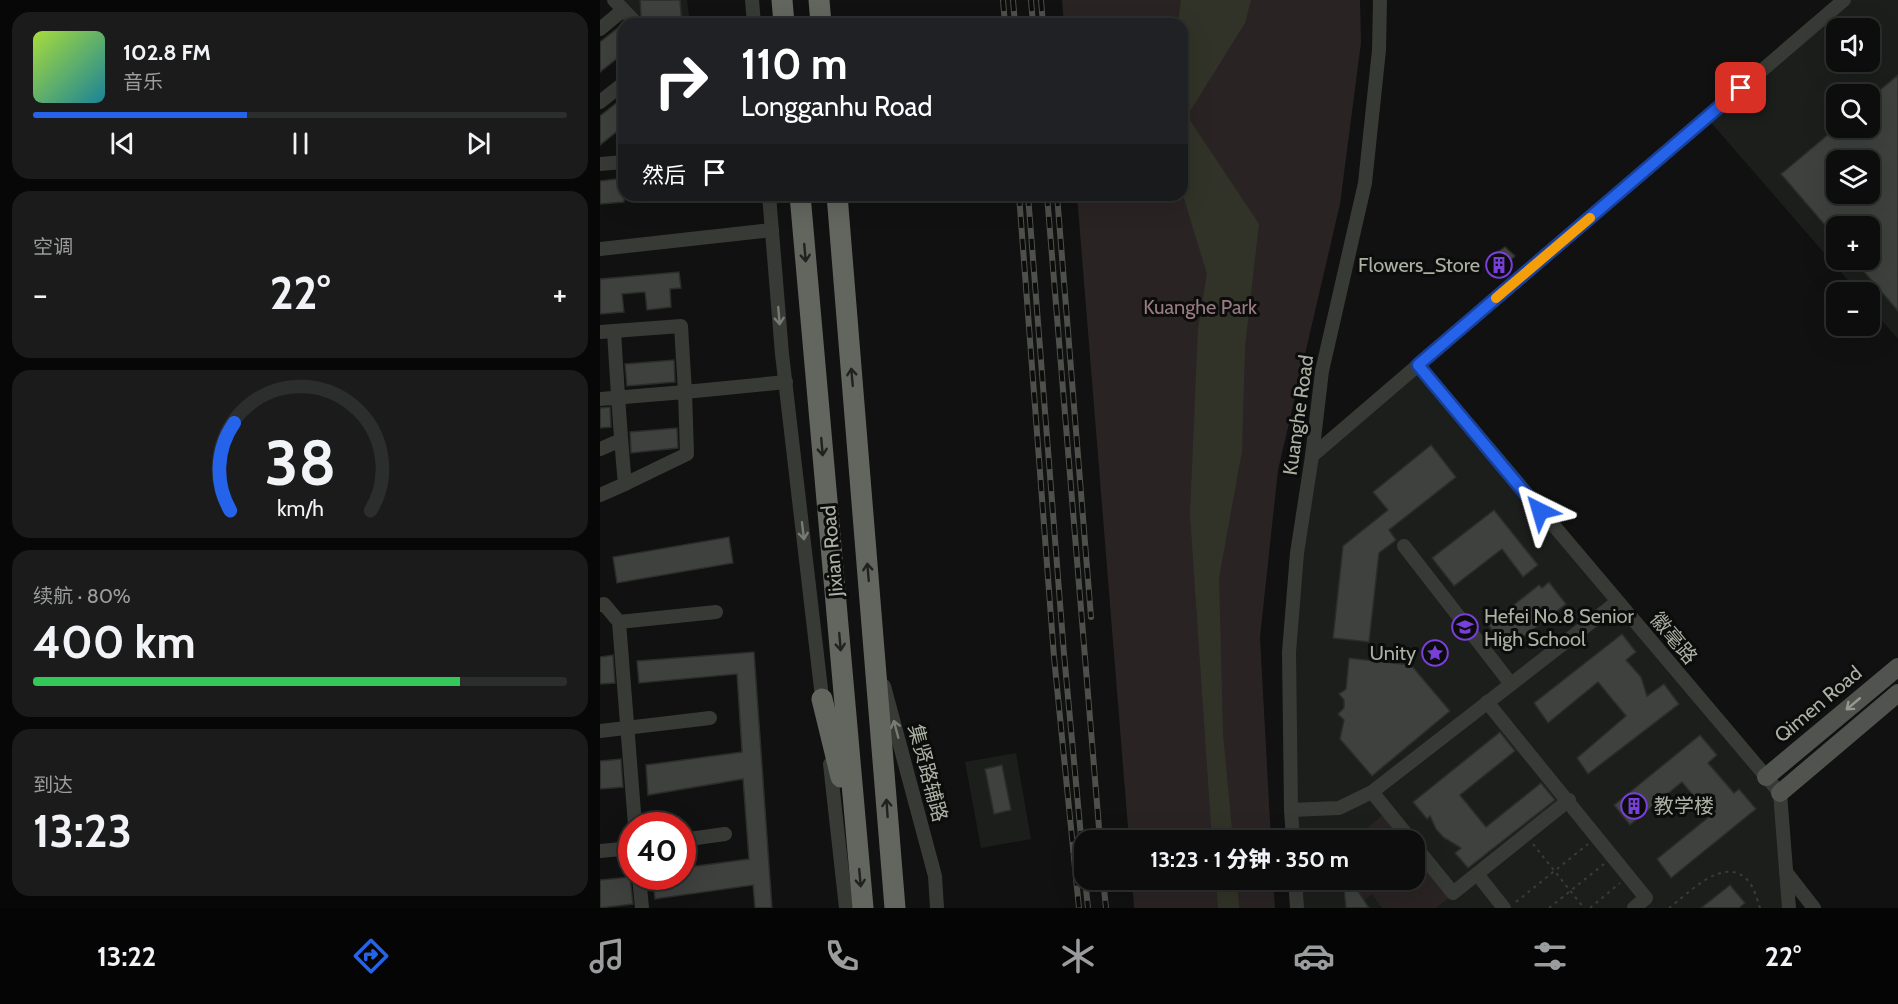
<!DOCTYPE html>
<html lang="zh">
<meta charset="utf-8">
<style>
body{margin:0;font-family:Cabin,"Noto Sans SC",sans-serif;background:#1a1b1a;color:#f1f3f6;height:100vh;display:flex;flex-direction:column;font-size:22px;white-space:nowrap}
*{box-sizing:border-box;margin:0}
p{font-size:20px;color:#9a9c9d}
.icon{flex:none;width:33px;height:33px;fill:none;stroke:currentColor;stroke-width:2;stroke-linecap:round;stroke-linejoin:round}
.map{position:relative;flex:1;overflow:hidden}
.side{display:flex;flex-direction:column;gap:12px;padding:12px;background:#070707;width:600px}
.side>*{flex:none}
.banner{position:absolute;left:18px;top:18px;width:570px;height:183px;border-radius:18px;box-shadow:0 6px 24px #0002,0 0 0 2px #2c2d2d;background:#202124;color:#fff;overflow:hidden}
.fabs{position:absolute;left:1226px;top:18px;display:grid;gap:12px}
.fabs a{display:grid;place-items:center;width:54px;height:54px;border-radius:12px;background:#0c0d0c;box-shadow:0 6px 24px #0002,0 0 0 2px #2c2d2d;font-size:30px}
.speed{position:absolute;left:18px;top:812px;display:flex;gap:12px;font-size:30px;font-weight:700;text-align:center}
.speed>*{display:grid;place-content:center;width:78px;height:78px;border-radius:50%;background:#0c0d0c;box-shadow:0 6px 24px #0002,0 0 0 2px #2c2d2d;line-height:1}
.speed .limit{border:9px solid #d22;background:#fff;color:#111}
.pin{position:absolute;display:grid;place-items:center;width:51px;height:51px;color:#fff;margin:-26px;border-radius:12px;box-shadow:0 3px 9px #0006}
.me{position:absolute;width:66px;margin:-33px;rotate:320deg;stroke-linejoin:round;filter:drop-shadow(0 0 4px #0008)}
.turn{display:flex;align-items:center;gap:21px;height:126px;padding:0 24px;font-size:27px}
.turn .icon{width:78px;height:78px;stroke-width:2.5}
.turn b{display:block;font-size:42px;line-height:51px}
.then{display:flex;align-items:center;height:57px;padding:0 24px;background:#0003;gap:12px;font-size:22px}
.big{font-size:45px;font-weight:800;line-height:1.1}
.side .tile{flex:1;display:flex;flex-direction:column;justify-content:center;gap:9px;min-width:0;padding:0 21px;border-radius:18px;background:#1a1b1a}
.side .dial{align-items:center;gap:0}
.dial svg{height:156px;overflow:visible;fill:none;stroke:#2c2d2d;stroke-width:7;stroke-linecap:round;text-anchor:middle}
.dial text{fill:#f1f3f6;stroke:none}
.song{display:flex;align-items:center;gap:18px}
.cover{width:72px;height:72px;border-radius:9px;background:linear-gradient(135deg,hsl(80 70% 55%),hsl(190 70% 35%))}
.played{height:6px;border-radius:3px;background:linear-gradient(90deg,#2563eb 40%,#2c2d2d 40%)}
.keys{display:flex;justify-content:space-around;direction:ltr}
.heat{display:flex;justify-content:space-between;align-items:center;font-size:33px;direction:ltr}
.charge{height:9px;border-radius:4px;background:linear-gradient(90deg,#34c759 80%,#2c2d2d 0)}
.trip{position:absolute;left:474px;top:830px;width:351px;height:60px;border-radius:18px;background:#0c0d0c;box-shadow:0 6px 24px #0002,0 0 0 2px #2c2d2d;font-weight:800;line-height:60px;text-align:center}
.menu{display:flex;height:96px;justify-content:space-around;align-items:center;background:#050505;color:#9a9c9d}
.menu .icon{width:42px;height:42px}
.menu .active{color:#2563eb}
.menu b{font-size:27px;color:#f1f3f6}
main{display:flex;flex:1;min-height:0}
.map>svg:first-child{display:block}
.built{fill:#1c1e1c;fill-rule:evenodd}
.green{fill:#2a2324}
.water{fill:#313328}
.building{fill:#3e413d;stroke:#2b2d2a;stroke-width:1.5;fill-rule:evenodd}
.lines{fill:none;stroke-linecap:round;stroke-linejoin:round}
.path{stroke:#3a3c37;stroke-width:2;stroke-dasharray:3 4.5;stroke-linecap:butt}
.minor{stroke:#383a36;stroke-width:14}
.major{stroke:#51544e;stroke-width:18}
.highway{stroke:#62665e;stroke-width:21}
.rail-casing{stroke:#4e504b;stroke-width:6}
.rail{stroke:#0b0c0b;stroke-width:4;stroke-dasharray:11;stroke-linecap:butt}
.oneway{stroke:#212220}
.oneway2{stroke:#777b72}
.oneway3{stroke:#94998e}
.route-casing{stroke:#184099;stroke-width:15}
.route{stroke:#2563eb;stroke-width:10}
.slow{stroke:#f59e0b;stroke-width:10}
.labels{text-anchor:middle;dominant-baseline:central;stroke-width:6;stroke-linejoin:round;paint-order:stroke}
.poi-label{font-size:20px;fill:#abb0a3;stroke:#0b0c0b;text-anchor:end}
.park-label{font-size:20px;fill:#997c83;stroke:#0b0c0b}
.street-label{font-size:20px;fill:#abb0a3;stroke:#0b0c0b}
</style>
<main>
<section class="side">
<div class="tile">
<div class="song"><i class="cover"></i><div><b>102.8 FM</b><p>音乐</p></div></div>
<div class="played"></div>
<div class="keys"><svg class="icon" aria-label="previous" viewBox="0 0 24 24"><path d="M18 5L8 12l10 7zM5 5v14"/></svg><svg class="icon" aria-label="pause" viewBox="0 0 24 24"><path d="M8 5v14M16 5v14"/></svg><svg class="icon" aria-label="next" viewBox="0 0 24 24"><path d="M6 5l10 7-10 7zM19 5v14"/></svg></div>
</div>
<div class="tile"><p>空调</p>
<div class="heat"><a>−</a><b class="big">22°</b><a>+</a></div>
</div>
<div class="tile dial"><svg viewBox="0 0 100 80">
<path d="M14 69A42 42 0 1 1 86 69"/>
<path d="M14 69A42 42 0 0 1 16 24" stroke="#2563eb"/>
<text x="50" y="56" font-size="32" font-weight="700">38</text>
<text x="50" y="72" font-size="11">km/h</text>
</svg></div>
<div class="tile"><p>续航 · 80%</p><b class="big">400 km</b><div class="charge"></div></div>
<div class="tile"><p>到达</p><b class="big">13:23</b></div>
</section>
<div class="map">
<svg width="1298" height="908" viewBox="0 0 1298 908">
<rect width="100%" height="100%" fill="#101110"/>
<g class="built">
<path d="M18,0H87L90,24H42Z"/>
<path d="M1244,0H1298V339L1269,306V292H1258L1107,118ZM1236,28H1269V62H1236ZM1236,94H1269V128H1236ZM1236,160H1269V194H1236ZM1236,226H1269V260H1236Z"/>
<path d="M40,195H93L91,197L41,202Z"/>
<path d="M818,365L1180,793L1189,908H697L695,879H814V840H693L689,652L712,456Z"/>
<path d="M416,753L431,839L381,848L365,762Z"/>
</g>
<g class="green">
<path d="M462,0H760L761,43L740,204L678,470L660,637L671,840H529L477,195H582V24H464Z"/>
<path d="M785,813L806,840H753Z"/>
<path d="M815,850L851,896L836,908H782L772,894L764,900L757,889L744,879H814Z"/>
<path d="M532,879H673L675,908H534Z"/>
</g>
<g class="water">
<path d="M581,0H651L645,23L587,116L659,224L645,346L642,451L619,578L623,733L633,840H612L590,514L598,329L607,274L582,192V24H578Z"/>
<path d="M616,879H637L639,908H618Z"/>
</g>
<g class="building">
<path d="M40,0H80L82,24H66L65,17L44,19L41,16Z"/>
<path d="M19,27L24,33V53L0,72V42Z"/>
<path d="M1298,75V311L1254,260H1269V226H1236V238L1181,174L1236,128H1269V99ZM1236,160H1269V194H1236Z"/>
<path d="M24,97V126L0,145V116Z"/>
<path d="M24,178V202L0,204V181Z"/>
<path d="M905,247L915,256L897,271L888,259Z"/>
<path d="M79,272L81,288L70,289L71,307L47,310L45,292L22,294L24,312L0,314V279Z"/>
<path d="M74,360L75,382L27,386L25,364Z"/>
<path d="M10,407L11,427L0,428V408Z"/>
<path d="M77,428L78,448L31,453L30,432Z"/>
<path d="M831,445L856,477L789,530L796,540L779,553L769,642L733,638L743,546L788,510L773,492Z"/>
<path d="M894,510L938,565L923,577L902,549L854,586L832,558Z"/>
<path d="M129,537L133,563L17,583L13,557Z"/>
<path d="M949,582L966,604L907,650L888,625L939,585L942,588Z"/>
<path d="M1022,634L1036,652L1026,660L1041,677L1047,696L1064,684L1079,704L988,774L977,758L1026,716L998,682L948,723L934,703Z"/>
<path d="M154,652L172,908H155L153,885L55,899L53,876H82V868L149,859L143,779L48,795L46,765L142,752L137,674L39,683L37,661Z"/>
<path d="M13,655L15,683L0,684V657Z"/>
<path d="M749,658L811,665L850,711L772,776L740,739L744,720L738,714L744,708V700L739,694L746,689Z"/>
<path d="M900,732L915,751L860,795L886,827L941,783L955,800L868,868L855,853L861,848L843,837L836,829L830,816L827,819L813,802Z"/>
<path d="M1100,735L1117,755L1108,763L1134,793L1139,789L1156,809L1071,878L1057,859L1110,816L1082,782L1030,825L1014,805Z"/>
<path d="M21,759L23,787L0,789V761Z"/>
<path d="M402,765L411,810L394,814L385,769Z"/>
<path d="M30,877L33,904L0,908V880Z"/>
<path d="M743,879L757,889L769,908H746Z"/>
<path d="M1130,885L1145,903L1139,908H1101Z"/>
</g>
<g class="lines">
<g class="path">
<path d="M933,844L984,908"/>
<path d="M916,902L988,844"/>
<path d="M949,908L1004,864"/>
<path d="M990,908L1020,883"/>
<path d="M1069,908C1089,893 1126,853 1149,882C1155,889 1157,900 1160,908"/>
</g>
<g class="minor">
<path d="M14,0L37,24"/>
<path d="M152,0L154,24"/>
<path d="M0,29L23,10"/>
<path d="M0,102L24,83"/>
<path d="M0,164L24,162"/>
<path d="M169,195L182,354L223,706"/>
<path d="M0,249L172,230"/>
<path d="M0,332L81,326L85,392L186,382"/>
<path d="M818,365L1180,793L1189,908"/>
<path d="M0,399L85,392L87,454L25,484C20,433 17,382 14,331"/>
<path d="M0,449L21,440"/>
<path d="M712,456L1244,0"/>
<path d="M0,495L25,484"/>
<path d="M804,546L911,684"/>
<path d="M0,605L4,604L19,622L35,825"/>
<path d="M19,622L116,612"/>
<path d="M284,686L335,876L337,908"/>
<path d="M887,702L1046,898L1034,908"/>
<path d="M0,731L110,718"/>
<path d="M230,764L246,908"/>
<path d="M772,792L811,840"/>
<path d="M691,810L739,808L772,792L1017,602"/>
<path d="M82,840L125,834"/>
<path d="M693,840L691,810L689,652L697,553L712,456L722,371L765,183L779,50L780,0"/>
<path d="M814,845L853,893L969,800"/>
<path d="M0,851L32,848"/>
<path d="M1186,872L1214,908"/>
<path d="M877,874L904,908"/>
<path d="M39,876L42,908"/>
<path d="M695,879L697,908"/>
</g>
<g class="major">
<path d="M1166,777L1298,667"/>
<path d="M1180,793L1298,693"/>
</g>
<g class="highway">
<path d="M182,0L184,24"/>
<path d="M219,0L221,24"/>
<path d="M200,195L263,908"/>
<path d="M237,195L295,908"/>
<path d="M222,699L241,777"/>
</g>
<g class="rail-casing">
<g id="rail">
<path d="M403,0L405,24"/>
<path d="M413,0L415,24"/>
<path d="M431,0L433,24"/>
<path d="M441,0L443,24"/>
<path d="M419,195L454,657L479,908"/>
<path d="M428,195L464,654L484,869"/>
<path d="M447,195L500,840"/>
<path d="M457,195L491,617"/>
<path d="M485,879L488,908"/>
<path d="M503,879L506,908"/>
</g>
</g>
<use href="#rail" class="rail"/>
</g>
<defs><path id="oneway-shaft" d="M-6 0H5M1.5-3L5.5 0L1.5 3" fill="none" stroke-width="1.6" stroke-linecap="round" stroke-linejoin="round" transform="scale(1.5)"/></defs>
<g class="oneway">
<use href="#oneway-shaft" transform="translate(205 253) rotate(85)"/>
<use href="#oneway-shaft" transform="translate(252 377) rotate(-95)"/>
<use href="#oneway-shaft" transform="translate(222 447) rotate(85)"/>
<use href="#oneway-shaft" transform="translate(268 572) rotate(-95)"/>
<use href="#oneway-shaft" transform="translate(240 642) rotate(85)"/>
<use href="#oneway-shaft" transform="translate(287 808) rotate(-94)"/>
<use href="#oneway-shaft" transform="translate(260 878) rotate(85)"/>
</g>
<g class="oneway2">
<use href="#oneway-shaft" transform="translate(179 316) rotate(85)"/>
<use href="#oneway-shaft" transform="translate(203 531) rotate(83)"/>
<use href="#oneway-shaft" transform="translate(296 729) rotate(-105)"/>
</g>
<use class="oneway3" href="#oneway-shaft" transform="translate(1253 704) rotate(140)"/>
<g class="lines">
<g class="route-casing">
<path id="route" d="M940,511L818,365L1141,88"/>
</g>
<use href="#route" class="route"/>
<path class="slow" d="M896,298L990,218"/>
</g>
<defs>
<g id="building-ring" transform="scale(1.35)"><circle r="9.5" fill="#0b0c0b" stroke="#783fd9" stroke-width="1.5"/><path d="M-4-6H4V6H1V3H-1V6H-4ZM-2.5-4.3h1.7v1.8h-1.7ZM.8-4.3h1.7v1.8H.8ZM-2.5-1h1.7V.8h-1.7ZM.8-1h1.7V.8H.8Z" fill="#783fd9"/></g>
<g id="school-ring" transform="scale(1.35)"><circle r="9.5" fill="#0b0c0b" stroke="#783fd9" stroke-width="1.5"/><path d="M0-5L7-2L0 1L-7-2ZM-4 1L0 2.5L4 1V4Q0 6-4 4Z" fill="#783fd9"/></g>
<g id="sight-ring" transform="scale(1.35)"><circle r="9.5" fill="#0b0c0b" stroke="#783fd9" stroke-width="1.5"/><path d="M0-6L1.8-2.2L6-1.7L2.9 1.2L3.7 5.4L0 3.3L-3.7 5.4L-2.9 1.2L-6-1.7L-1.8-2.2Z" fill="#783fd9"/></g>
</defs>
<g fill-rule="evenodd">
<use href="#building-ring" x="899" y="265"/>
<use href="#school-ring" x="865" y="627"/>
<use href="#sight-ring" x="835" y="653"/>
<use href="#building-ring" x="1034" y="806"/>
</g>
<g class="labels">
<g class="poi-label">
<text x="880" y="265">Flowers_Store</text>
<text x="884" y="616" text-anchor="start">Hefei No.8 Senior<tspan x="884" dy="23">High School</tspan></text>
<text x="816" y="653">Unity</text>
<text x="1054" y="806" text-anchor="start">教学楼</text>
</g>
<g class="park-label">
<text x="600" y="307">Kuanghe Park</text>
</g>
<g class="street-label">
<text transform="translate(698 415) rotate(-82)">Kuanghe Road</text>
<text transform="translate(232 551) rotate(-95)">Jixian Road</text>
<text transform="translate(1074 638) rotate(50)">徽毫路</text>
<text transform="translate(1218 704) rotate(-40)">Qimen Road</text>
<text transform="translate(328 773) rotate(75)">集贤路辅路</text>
</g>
</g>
</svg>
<div class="fabs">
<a><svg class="icon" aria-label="sound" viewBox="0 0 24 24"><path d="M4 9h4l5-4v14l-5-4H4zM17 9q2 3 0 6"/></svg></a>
<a><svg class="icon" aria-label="search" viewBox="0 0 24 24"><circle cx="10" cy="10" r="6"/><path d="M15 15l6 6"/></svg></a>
<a><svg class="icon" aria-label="layers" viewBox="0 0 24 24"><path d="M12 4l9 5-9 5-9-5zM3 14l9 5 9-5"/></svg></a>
<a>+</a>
<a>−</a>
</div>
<div class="speed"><div class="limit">40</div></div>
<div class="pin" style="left:1141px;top:88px;background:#d93025"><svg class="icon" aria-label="arrive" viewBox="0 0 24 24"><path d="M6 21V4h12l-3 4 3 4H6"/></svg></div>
<svg class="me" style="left:940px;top:511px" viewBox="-20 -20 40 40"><path d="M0-17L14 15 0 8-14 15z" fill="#2563eb" stroke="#fff" stroke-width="4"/></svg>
<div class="trip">13:23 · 1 分钟 · 350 m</div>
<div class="banner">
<div class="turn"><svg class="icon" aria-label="right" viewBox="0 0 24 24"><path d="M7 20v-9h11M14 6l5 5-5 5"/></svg><div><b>110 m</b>Longganhu Road</div></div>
<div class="then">然后<svg class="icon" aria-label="arrive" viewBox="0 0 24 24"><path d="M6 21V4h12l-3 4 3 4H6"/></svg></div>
</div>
</div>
</main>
<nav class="menu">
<b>13:22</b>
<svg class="icon active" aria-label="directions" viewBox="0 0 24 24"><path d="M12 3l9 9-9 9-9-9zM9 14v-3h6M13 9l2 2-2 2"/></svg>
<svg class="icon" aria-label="music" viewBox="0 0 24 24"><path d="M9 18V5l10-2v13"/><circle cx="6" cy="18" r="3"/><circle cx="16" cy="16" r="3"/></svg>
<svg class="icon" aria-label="phone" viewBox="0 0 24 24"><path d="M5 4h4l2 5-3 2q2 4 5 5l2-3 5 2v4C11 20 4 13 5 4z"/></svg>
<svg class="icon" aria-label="climate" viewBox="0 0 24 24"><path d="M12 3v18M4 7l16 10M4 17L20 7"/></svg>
<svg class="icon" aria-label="car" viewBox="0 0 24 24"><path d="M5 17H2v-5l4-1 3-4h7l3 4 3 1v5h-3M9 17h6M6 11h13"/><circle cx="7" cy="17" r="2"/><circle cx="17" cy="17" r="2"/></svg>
<svg class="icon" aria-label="filters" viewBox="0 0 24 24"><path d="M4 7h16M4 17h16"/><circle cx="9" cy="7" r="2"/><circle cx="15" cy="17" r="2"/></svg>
<b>22°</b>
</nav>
